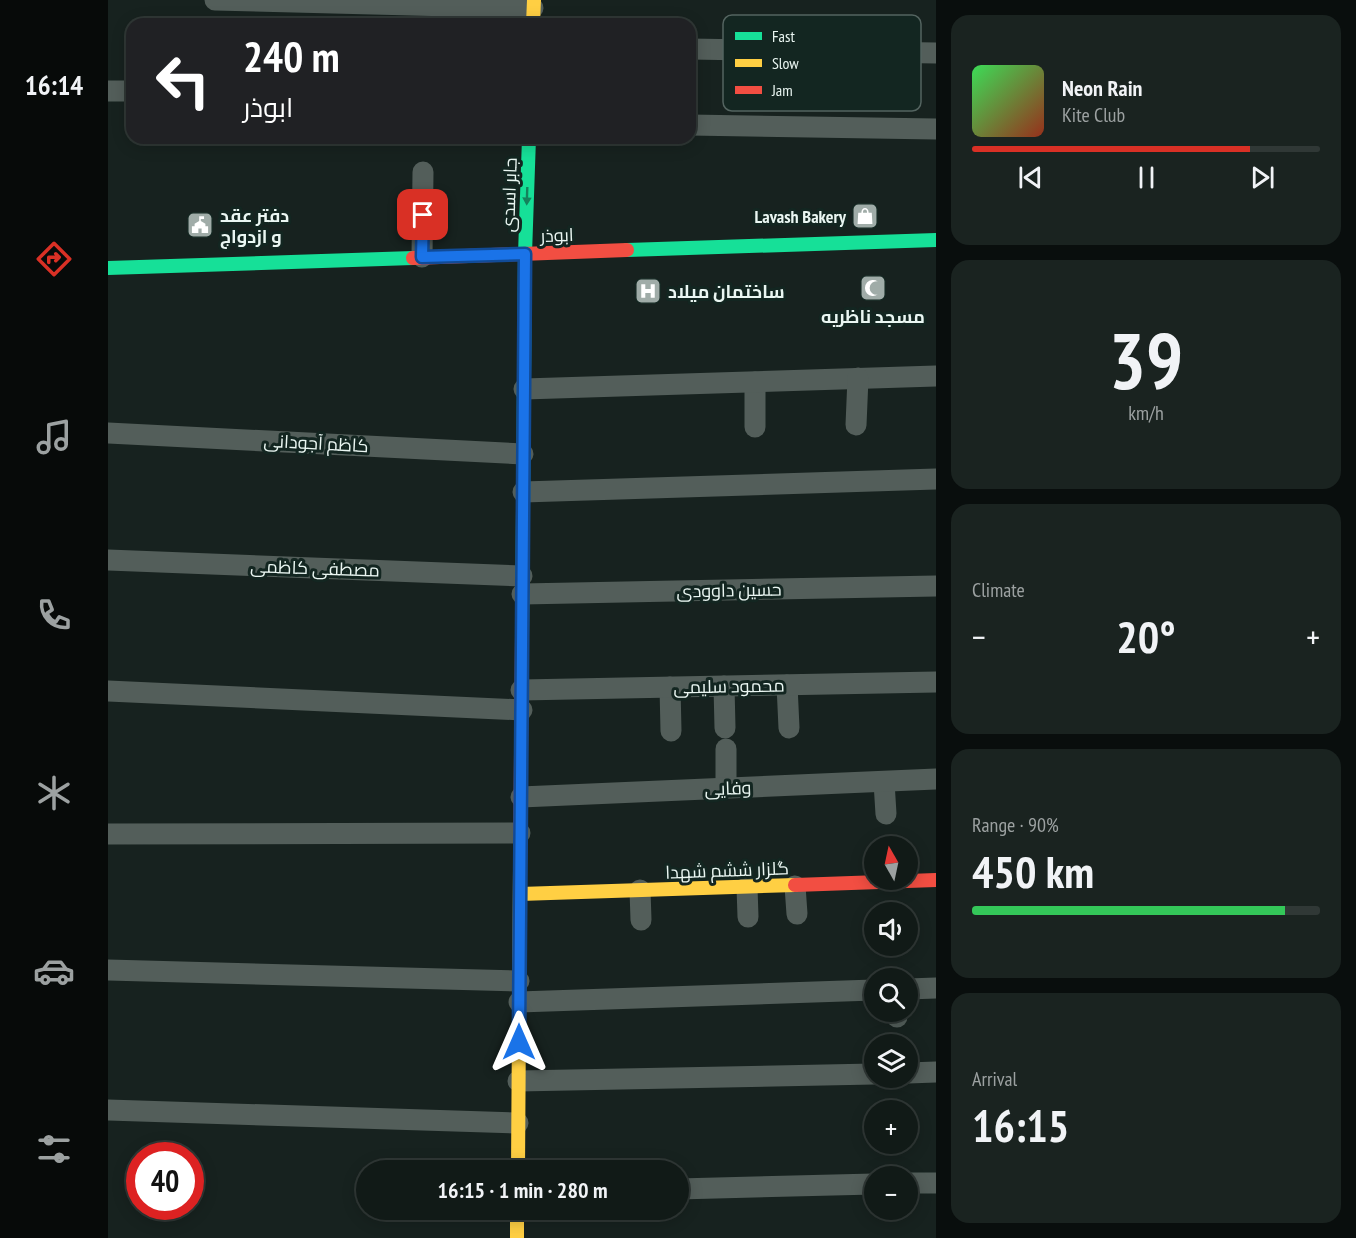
<!DOCTYPE html>
<meta charset="utf-8">
<style>
body{margin:0;font-family:"PT Sans Narrow",Cairo,sans-serif;background:#1a2320;color:#f1f3f6;height:100vh;display:flex;flex-direction:column;font-size:22px;white-space:nowrap}
*{box-sizing:border-box;margin:0}
p{font-size:20px;color:#9ca1a1}
.icon{flex:none;width:33px;height:33px;fill:none;stroke:currentColor;stroke-width:2;stroke-linecap:round;stroke-linejoin:round}
.map{position:relative;flex:1;overflow:hidden}
.sheet{display:flex;flex-direction:column;gap:15px;padding:15px;background:#090e0d;width:420px}
.sheet>*{flex:none}
.banner{position:absolute;left:18px;top:18px;width:570px;height:126px;border-radius:18px;box-shadow:0 3px 15px #0003,0 0 0 2px #303836;background:#202124;color:#fff;overflow:hidden}
.needle{width:39px;rotate:351deg}
.tools{position:absolute;left:756px;top:836px;display:grid;gap:12px}
.tools a{display:grid;place-items:center;width:54px;height:54px;border-radius:50%;background:#111a17;box-shadow:0 3px 15px #0003,0 0 0 2px #303836;font-size:30px}
.speed{position:absolute;left:18px;top:1142px;display:flex;gap:12px;font-size:30px;font-weight:700;text-align:center}
.speed>*{display:grid;place-content:center;width:78px;height:78px;border-radius:50%;background:#111a17;box-shadow:0 3px 15px #0003,0 0 0 2px #303836;line-height:1}
.speed .limit{border:9px solid #d22;background:#fff;color:#111}
.pin{position:absolute;display:grid;place-items:center;width:51px;height:51px;color:#fff;margin:-26px;border-radius:12px;box-shadow:0 3px 9px #0006}
.me{position:absolute;width:66px;margin:-33px;rotate:0deg;stroke-linejoin:round;filter:drop-shadow(0 0 4px #0008)}
.turn{display:flex;align-items:center;gap:21px;height:126px;padding:0 18px;font-size:27px}
.turn .icon{width:78px;height:78px;stroke-width:2.5}
.turn b{display:block;font-size:42px;line-height:51px}
.big{font-size:45px;font-weight:800;line-height:1.1}
.sheet .card{flex:1;display:flex;flex-direction:column;justify-content:center;gap:9px;min-width:0;padding:0 21px;border-radius:18px;background:#1a2320}
.sheet .dial{align-items:center;gap:0}
.dial b{font-size:78px;line-height:1}
.song{display:flex;align-items:center;gap:18px}
.cover{width:72px;height:72px;border-radius:9px;background:linear-gradient(135deg,hsl(130 70% 55%),hsl(10 70% 35%))}
.played{height:6px;border-radius:3px;background:linear-gradient(90deg,#d93025 80%,#303836 80%)}
.keys{display:flex;justify-content:space-around;direction:ltr}
.heat{display:flex;justify-content:space-between;align-items:center;font-size:33px;direction:ltr}
.charge{height:9px;border-radius:4px;background:linear-gradient(90deg,#34c759 90%,#303836 0)}
.trip{position:absolute;left:248px;top:1160px;width:333px;height:60px;border-radius:30px;background:#111a17;box-shadow:0 3px 15px #0003,0 0 0 2px #303836;font-weight:800;line-height:60px;text-align:center}
main{display:flex;flex:1;min-height:0}
.tabs{display:flex;flex-direction:column;width:108px;justify-content:space-around;align-items:center;background:#070a09;color:#9ca1a1}
.tabs .icon{width:42px;height:42px}
.tabs .active{color:#d93025}
.tabs b{font-size:27px;color:#f1f3f6}
.map>svg:first-child{display:block}
.lines{fill:none;stroke-linecap:round;stroke-linejoin:round}
.street{stroke:#535e5a;stroke-width:21}
.fast{stroke:#16e098;stroke-width:14}
.slow{stroke:#ffcf43;stroke-width:14}
.jam{stroke:#f24e42;stroke-width:14}
.oneway{fill:#14835c}
.route-casing{stroke:#114b97;stroke-width:15}
.route{stroke:#1a73e8;stroke-width:10}
.labels{text-anchor:middle;dominant-baseline:central;stroke-width:6;stroke-linejoin:round;paint-order:stroke}
.street-label{font-size:18px;fill:#eaf6f2;stroke:#132621}
.poi-label{font-size:18px;font-weight:bold;fill:#eaf6f2;stroke:#132621;text-anchor:start}
.key{fill:#132621;stroke:#546460;stroke-width:1.5}
.key-label{font-size:16px;fill:#eaf6f2}
</style>
<main>
<nav class="tabs">
<b>16:14</b>
<svg class="icon active" aria-label="directions" viewBox="0 0 24 24"><path d="M12 3l9 9-9 9-9-9zM9 14v-3h6M13 9l2 2-2 2"/></svg>
<svg class="icon" aria-label="music" viewBox="0 0 24 24"><path d="M9 18V5l10-2v13"/><circle cx="6" cy="18" r="3"/><circle cx="16" cy="16" r="3"/></svg>
<svg class="icon" aria-label="phone" viewBox="0 0 24 24"><path d="M5 4h4l2 5-3 2q2 4 5 5l2-3 5 2v4C11 20 4 13 5 4z"/></svg>
<svg class="icon" aria-label="climate" viewBox="0 0 24 24"><path d="M12 3v18M4 7l16 10M4 17L20 7"/></svg>
<svg class="icon" aria-label="car" viewBox="0 0 24 24"><path d="M5 17H2v-5l4-1 3-4h7l3 4 3 1v5h-3M9 17h6M6 11h13"/><circle cx="7" cy="17" r="2"/><circle cx="17" cy="17" r="2"/></svg>
<svg class="icon" aria-label="filters" viewBox="0 0 24 24"><path d="M4 7h16M4 17h16"/><circle cx="9" cy="7" r="2"/><circle cx="15" cy="17" r="2"/></svg>
</nav>
<div class="map">
<svg width="828" height="1238" viewBox="0 0 828 1238">
<rect width="100%" height="100%" fill="#17221f"/>
<g class="lines">
<g class="street">
<path d="M107,0L425,8"/>
<path d="M582,49L828,53"/>
<path d="M0,91H24"/>
<path d="M582,125L828,129"/>
<path d="M314,257L315,172"/>
<path d="M647,382V427"/>
<path d="M416,389L828,376"/>
<path d="M748,425L750,378"/>
<path d="M0,433L415,454"/>
<path d="M415,492L828,479"/>
<path d="M0,560L414,576"/>
<path d="M414,594L828,586"/>
<path d="M679,685L681,728"/>
<path d="M616,686L617,728"/>
<path d="M562,687L563,731"/>
<path d="M413,690L828,682"/>
<path d="M0,691L414,710"/>
<path d="M618,749V788"/>
<path d="M776,782L778,814"/>
<path d="M413,797L828,779"/>
<path d="M0,834L412,833"/>
<path d="M687,886L689,914"/>
<path d="M639,887L640,917"/>
<path d="M532,890L533,920"/>
<path d="M0,970L411,981"/>
<path d="M800,989L828,988"/>
<path d="M411,1002L766,990"/>
<path d="M789,1011V1017"/>
<path d="M800,1073L828,1072"/>
<path d="M410,1081L766,1074"/>
<path d="M0,1110L410,1123"/>
<path d="M800,1183H828"/>
<path d="M570,1189L766,1184"/>
</g>
<g class="fast">
<path d="M519,250L828,240"/>
<path d="M0,268L305,258"/>
<path d="M414,637L417,254L421,138"/>
</g>
<g class="slow">
<path d="M425,24L426,0"/>
<path d="M412,894L687,885"/>
<path d="M410,1170L412,870"/>
<path d="M409,1209V1238"/>
</g>
<g class="jam">
<path d="M305,258L519,250"/>
<path d="M412,870L414,637"/>
<path d="M687,885L828,880"/>
</g>
</g>
<defs><path id="oneway-solid" d="M-6-.8H1V-3.2L6.5 0L1 3.2V.8H-6Z" transform="scale(1.5)"/></defs>
<use class="oneway" href="#oneway-solid" transform="translate(419 196) rotate(92)"/>
<g class="lines">
<g class="route-casing">
<path id="route" d="M315,215L314,257L417,254L411,1042"/>
</g>
<use href="#route" class="route"/>
</g>
<defs>
<g id="shop-square" transform="scale(1.35)"><rect x="-9" y="-9" width="18" height="18" rx="4" fill="#a0aca8" stroke="#132621"/><path d="M-5-2.5h2.3a2.7 3.5 0 0 1 5.4 0H5L5.5 6h-11ZM-1.5-2.5h3a1.5 2.3 0 0 0-3 0Z" fill="#fff"/></g>
<g id="civic-square" transform="scale(1.35)"><rect x="-9" y="-9" width="18" height="18" rx="4" fill="#a0aca8" stroke="#132621"/><path d="M-.6-6.5H3V-4.5H.6V-3L4-1V1h2V6H-6V1h2V-1L-.6-3ZM-1.2 2.5V6h2.4V2.5Z" fill="#fff"/></g>
<g id="mosque-square" transform="scale(1.35)"><rect x="-9" y="-9" width="18" height="18" rx="4" fill="#a0aca8" stroke="#132621"/><path d="M3.5-4.9A6 6 0 1 0 3.5 4.9A5 5 0 1 1 3.5-4.9Z" fill="#fff"/></g>
<g id="hospital-square" transform="scale(1.35)"><rect x="-9" y="-9" width="18" height="18" rx="4" fill="#a0aca8" stroke="#132621"/><path d="M-5-5h3v3.5h4V-5h3V5h-3V1.5h-4V5h-3Z" fill="#fff"/></g>
</defs>
<g fill-rule="evenodd">
<use href="#shop-square" x="757" y="216"/>
<use href="#civic-square" x="92" y="225"/>
<use href="#mosque-square" x="765" y="288"/>
<use href="#hospital-square" x="540" y="291"/>
</g>
<g class="labels">
<g class="street-label">
<text transform="translate(401 195) rotate(-88)">جابر اسدی</text>
<text transform="translate(449 235) rotate(-2)">ابوذر</text>
<text transform="translate(208 443) rotate(3)">کاظم آجودانی</text>
<text transform="translate(207 568) rotate(2)">مصطفی کاظمی</text>
<text transform="translate(621 590) rotate(-1)">حسین داوودی</text>
<text transform="translate(621 686) rotate(-1)">محمود سلیمی</text>
<text transform="translate(620 788) rotate(-2)">وفایی</text>
<text transform="translate(619 870) rotate(-2)">گلزار ششم شهدا</text>
</g>
<g class="poi-label">
<text x="112" y="215">دفتر عقد<tspan x="112" dy="21">و ازدواج</tspan></text>
<text x="738" y="216" text-anchor="end">Lavash Bakery</text>
<text x="560" y="291">ساختمان میلاد</text>
<text x="765" y="316" text-anchor="middle">مسجد ناظریه</text>
</g>
</g>
<rect x="615" y="15" width="198" height="96" rx="9" class="key"/>
<rect x="627" y="32" width="27" height="8" fill="#16e098"/>
<rect x="627" y="59" width="27" height="8" fill="#ffcf43"/>
<rect x="627" y="86" width="27" height="8" fill="#f24e42"/>
<g class="key-label">
<text x="664" y="42">Fast</text>
<text x="664" y="69">Slow</text>
<text x="664" y="96">Jam</text>
</g>
</svg>
<div class="tools">
<a><svg class="needle" viewBox="-14 -14 28 28"><path d="M0-13l5 13h-10z" fill="#e53935"/><path d="M0 13l5-13h-10z" fill="#9ca1a1"/></svg></a>
<a><svg class="icon" aria-label="sound" viewBox="0 0 24 24"><path d="M4 9h4l5-4v14l-5-4H4zM17 9q2 3 0 6"/></svg></a>
<a><svg class="icon" aria-label="search" viewBox="0 0 24 24"><circle cx="10" cy="10" r="6"/><path d="M15 15l6 6"/></svg></a>
<a><svg class="icon" aria-label="layers" viewBox="0 0 24 24"><path d="M12 4l9 5-9 5-9-5zM3 14l9 5 9-5"/></svg></a>
<a>+</a>
<a>−</a>
</div>
<div class="speed"><div class="limit">40</div></div>
<div class="pin" style="left:315px;top:215px;background:#d93025"><svg class="icon" aria-label="arrive" viewBox="0 0 24 24"><path d="M6 21V4h12l-3 4 3 4H6"/></svg></div>
<svg class="me" style="left:411px;top:1042px" viewBox="-20 -20 40 40"><path d="M0-17L14 15 0 8-14 15z" fill="#1a73e8" stroke="#fff" stroke-width="4"/></svg>
<div class="trip">16:15 · 1 min · 280 m</div>
<div class="banner">
<div class="turn"><svg class="icon" aria-label="left" viewBox="0 0 24 24"><path d="M17 20v-9H6M10 6l-5 5 5 5"/></svg><div><b>240 m</b>ابوذر</div></div>
</div>
</div>
<section class="sheet">
<div class="card">
<div class="song"><i class="cover"></i><div><b>Neon Rain</b><p>Kite Club</p></div></div>
<div class="played"></div>
<div class="keys"><svg class="icon" aria-label="previous" viewBox="0 0 24 24"><path d="M18 5L8 12l10 7zM5 5v14"/></svg><svg class="icon" aria-label="pause" viewBox="0 0 24 24"><path d="M8 5v14M16 5v14"/></svg><svg class="icon" aria-label="next" viewBox="0 0 24 24"><path d="M6 5l10 7-10 7zM19 5v14"/></svg></div>
</div>
<div class="card dial"><b>39</b><p>km/h</p></div>
<div class="card"><p>Climate</p>
<div class="heat"><a>−</a><b class="big">20°</b><a>+</a></div>
</div>
<div class="card"><p>Range · 90%</p><b class="big">450 km</b><div class="charge"></div></div>
<div class="card"><p>Arrival</p><b class="big">16:15</b></div>
</section>
</main>
